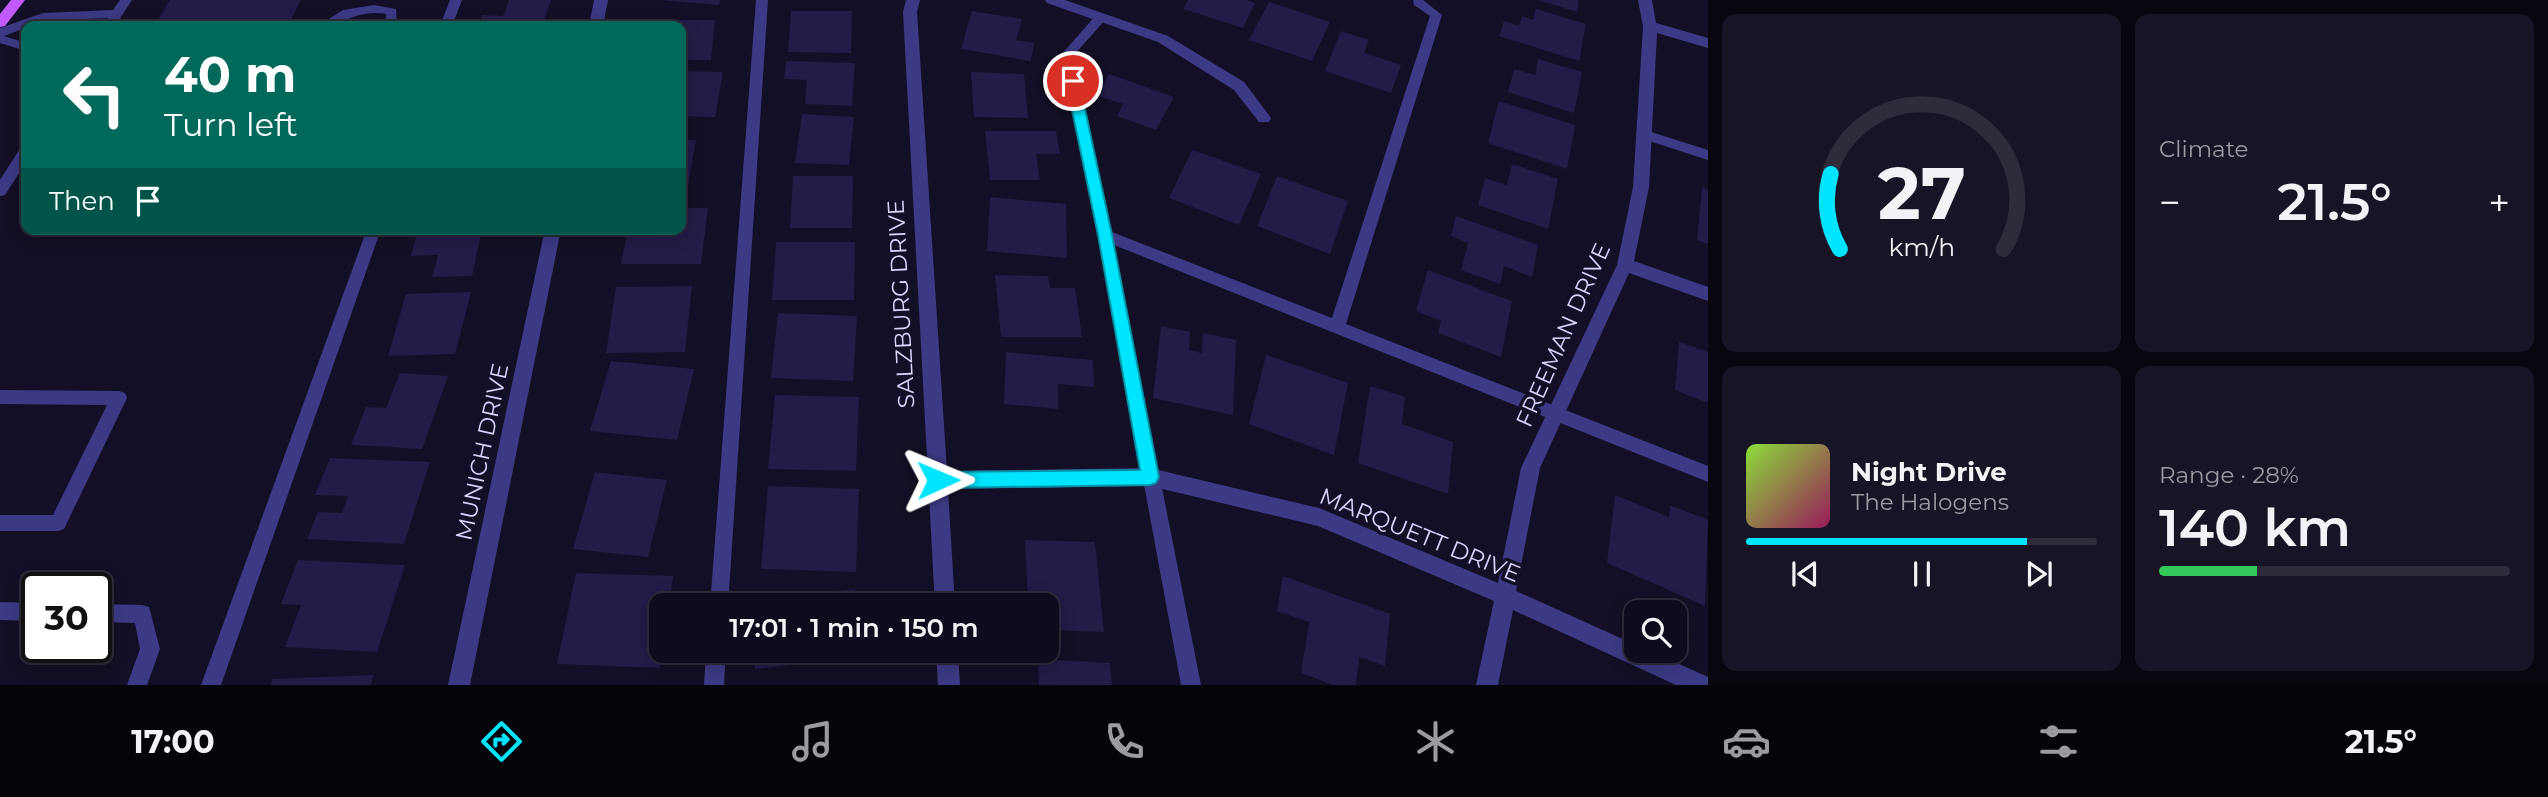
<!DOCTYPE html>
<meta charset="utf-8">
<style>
body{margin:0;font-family:Montserrat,sans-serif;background:#171425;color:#f1f3f6;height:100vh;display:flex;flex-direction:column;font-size:26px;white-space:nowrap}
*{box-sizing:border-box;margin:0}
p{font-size:23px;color:#9b9ba3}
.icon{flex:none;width:38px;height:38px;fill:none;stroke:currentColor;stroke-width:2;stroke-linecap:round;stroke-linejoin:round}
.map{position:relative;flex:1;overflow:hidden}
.drawer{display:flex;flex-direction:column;gap:14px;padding:14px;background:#08060f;width:840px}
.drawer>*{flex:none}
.top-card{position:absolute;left:21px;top:21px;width:665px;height:214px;border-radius:14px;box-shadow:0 4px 18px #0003,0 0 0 2px #2e2b3b;background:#00695c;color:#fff;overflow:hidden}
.controls{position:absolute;left:1624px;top:600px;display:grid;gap:14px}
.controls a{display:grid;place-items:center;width:63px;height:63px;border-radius:14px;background:#0e0b1c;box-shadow:0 4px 18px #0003,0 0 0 2px #2e2b3b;font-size:35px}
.speed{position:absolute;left:21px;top:572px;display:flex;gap:14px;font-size:35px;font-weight:700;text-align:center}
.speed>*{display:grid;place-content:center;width:91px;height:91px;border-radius:50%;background:#0e0b1c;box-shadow:0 4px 18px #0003,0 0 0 2px #2e2b3b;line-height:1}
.speed .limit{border:4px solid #111;border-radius:10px;background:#fff;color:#111}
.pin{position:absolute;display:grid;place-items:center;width:60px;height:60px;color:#fff;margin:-30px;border:4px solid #fff;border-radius:50%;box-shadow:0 2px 7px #0007}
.me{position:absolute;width:77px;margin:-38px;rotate:89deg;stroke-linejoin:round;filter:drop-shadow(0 0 5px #0008)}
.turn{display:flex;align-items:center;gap:24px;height:147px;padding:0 28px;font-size:32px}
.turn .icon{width:91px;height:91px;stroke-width:2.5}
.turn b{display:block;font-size:49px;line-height:60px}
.then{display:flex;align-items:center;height:66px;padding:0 28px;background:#0003;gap:14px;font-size:26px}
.big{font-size:52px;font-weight:600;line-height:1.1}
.drawer .widget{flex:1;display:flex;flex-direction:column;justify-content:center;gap:10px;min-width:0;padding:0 24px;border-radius:14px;background:#171425}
.drawer .dial{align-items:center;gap:0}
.dial svg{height:182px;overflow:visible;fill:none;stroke:#2e2b3b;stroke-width:7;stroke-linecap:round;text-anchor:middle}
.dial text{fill:#f1f3f6;stroke:none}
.song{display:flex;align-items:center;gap:21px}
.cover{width:84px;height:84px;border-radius:10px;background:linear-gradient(135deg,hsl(90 70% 55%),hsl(330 70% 35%))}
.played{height:7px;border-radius:4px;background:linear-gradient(90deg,#00e5ff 80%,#2e2b3b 80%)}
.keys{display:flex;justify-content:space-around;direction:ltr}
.heat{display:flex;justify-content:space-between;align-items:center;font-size:38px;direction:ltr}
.charge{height:10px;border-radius:5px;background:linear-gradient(90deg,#34c759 28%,#2e2b3b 0)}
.drawer .tiles{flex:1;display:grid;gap:14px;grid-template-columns:repeat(2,1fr)}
.trip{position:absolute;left:649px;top:593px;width:410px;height:70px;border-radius:14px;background:#0e0b1c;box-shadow:0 4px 18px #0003,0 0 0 2px #2e2b3b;font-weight:600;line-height:70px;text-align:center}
.dock{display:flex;height:112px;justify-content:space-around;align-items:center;background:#06040b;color:#9b9ba3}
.dock .icon{width:49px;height:49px}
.dock .current{color:#00e5ff}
.dock b{font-size:32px;color:#f1f3f6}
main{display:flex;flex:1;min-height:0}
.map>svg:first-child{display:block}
.building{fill:#241b47}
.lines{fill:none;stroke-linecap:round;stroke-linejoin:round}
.service{fill:#3d3a85;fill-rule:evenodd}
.minor{fill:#3d3a85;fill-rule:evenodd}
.primary{fill:#c25bff;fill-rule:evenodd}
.route{fill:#00e5ff;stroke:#0095a6;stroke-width:2}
.labels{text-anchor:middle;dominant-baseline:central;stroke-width:7;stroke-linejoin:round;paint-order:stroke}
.street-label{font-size:23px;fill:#d9d4ff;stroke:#130f26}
</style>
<main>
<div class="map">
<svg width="1708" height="685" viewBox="0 0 1708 685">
<rect width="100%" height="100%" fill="#130f26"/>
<g class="building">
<path d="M170,0H301L288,26H154Z"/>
<path d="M509,0H551L542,26H478L482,15L503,16Z"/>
<path d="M660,0H720L719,5Z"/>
<path d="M1188,0H1247L1255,3L1243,28L1183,9Z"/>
<path d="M1539,0H1579L1577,12Z"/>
<path d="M1269,2L1330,22L1312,61L1249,40Z"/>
<path d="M1536,9L1586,24L1579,61L1499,36L1504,21L1519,26L1522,16L1533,20Z"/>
<path d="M791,11H852L851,53L788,52Z"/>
<path d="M972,11L1022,19L1016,40L1034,43L1031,61L961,49Z"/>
<path d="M660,20H715L711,60H681V26H659Z"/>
<path d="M1341,31L1369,40L1364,53L1401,65L1391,93L1325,71Z"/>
<path d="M1538,59L1582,72L1574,113L1508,92L1514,69L1535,75Z"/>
<path d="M786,61L855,63L852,106L805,104L807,80L784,79Z"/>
<path d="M681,71L723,72L715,117L681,116Z"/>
<path d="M971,72L1024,74L1028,118L974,117Z"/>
<path d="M1109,74L1174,97L1156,130L1117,116L1123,104L1096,95Z"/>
<path d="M1499,101L1575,125L1567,169L1488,143Z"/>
<path d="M802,114L854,117L849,165L795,163Z"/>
<path d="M985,131H1056L1060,154H1036L1040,180H990Z"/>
<path d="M681,140H696L687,191H681Z"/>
<path d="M1192,150L1261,174L1239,225L1169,198Z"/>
<path d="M1512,164L1558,179L1548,229L1478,205L1485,178L1507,185Z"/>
<path d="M793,176H853L852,228H790Z"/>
<path d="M1277,176L1348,201L1330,254L1257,226Z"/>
<path d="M1702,188L1708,190V244L1697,240Z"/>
<path d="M990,197L1066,204L1067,258L987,251Z"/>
<path d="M681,208H708L701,264H621L628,229H681Z"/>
<path d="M1456,216L1538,245L1532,277L1504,266L1500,284L1461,270L1468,243L1451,236Z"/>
<path d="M418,229H482L472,276L432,277L438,255L411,256Z"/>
<path d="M776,242H855L854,300H772Z"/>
<path d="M1428,270L1512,301L1501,357L1438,333L1441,321L1416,311Z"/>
<path d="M995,275L1048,276L1050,288H1075L1082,337H1001Z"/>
<path d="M692,286L685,352L606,353L616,287Z"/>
<path d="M471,292L455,354L388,356L406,294Z"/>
<path d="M778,313L857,316L853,381L771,378Z"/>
<path d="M1161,326L1190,332L1189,350L1202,353L1203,333L1236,340L1233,415L1153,398Z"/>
<path d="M1679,342L1708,352V403L1675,390Z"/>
<path d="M1006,352L1093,360L1094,387L1058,384V409L1004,404Z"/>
<path d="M1266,355L1348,383L1334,455L1249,424Z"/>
<path d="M611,361L694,369L677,440L590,431Z"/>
<path d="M400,373L448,376L422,449L351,445L366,407L386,408Z"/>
<path d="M1370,386L1405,397L1402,424L1453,442L1448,494L1358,463Z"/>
<path d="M775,395L859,397L856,471L768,469Z"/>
<path d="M330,458L430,462L404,544L307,539L318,512L342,513L348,496L315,495Z"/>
<path d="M595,472L667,480L648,557L573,549Z"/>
<path d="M768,486L859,489L856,572L761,569Z"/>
<path d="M1615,495L1669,517L1670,505L1708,520L1705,606L1607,563Z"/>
<path d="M1025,540L1095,542L1104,632L1046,630V606L1028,602Z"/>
<path d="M298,560L405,565L377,652L285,647L301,605L281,604Z"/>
<path d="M576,573L673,576L669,606H662L660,668L557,664Z"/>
<path d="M1283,576L1390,614L1385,666L1359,657L1356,685H1333L1301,673L1309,622L1277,611Z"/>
<path d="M855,589L857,606H753V600Z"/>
<path d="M755,651H862V657L755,669Z"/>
<path d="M1038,659L1110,663L1112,685H1039Z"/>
<path d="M373,675L371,685H271L272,679Z"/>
</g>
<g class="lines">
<g class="service">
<path d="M120,0H132L115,26H103L108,18L44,21L4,36L26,43V51L0,43V28L43,13L113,10Z"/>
<path d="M450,0H462L452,26H440Z"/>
<path d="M756,0H768L728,606H710Z"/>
<path d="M1413,0H1423L1442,15L1346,324L1708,466V482L1114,245L1201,685H1181L1098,235L1061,55L1097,14H1105V20L1073,56L1112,232L1332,318L1430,16L1414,5Z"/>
<path d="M374,5L396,9L397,26H385L386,14C355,9 343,27 318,26L343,10Z"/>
<path d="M1645,130L1708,150V160L1640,138L1638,135Z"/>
<path d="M26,146V162L5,195L0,196V180L21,147Z"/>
<path d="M367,229H381L221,685H201Z"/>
<path d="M0,390L119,391L125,393L127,398L64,529L58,531H0V515H53L107,405L0,404Z"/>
<path d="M0,602L37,603V621L0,620Z"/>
<path d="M96,604L142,605L149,607L160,649L147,685H127L140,649L135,623L96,622Z"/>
<path d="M706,651H726L724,685H704Z"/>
</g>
<g class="minor">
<path d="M594,0H608L603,26H589Z"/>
<path d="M906,0H920L917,12L947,471L1150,468L1319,508L1498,583L1521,468L1617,265L1633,187L1643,26L1638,0H1652L1656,23L1708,38V48L1657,33L1649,187L1634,261L1708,287V301L1629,273L1540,468L1516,591L1636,645V651H1650L1708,677V685H1676L1513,610L1498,685H1476L1494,601L1318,526L1150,486L948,489L955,606H935L903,12Z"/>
<path d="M1045,0H1065L1168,36L1244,82L1271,118L1269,122H1259L1234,90L1158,42L1047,3Z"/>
<path d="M545,229H561L470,685H448Z"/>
<path d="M936,651H958L960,685H938Z"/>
</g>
<path class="primary" d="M11,0H25L5,26L0,27V14Z"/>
</g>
<path class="route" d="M1073,77L1079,81L1112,235L1159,477L1156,483L1150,485L938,488L932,486L930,480L932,474L938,472L1140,470L1098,235L1066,81Z"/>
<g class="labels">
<g class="street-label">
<text transform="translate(901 304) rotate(-93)">SALZBURG DRIVE</text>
<text transform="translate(1563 335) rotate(-66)">FREEMAN DRIVE</text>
<text transform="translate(482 452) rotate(-78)">MUNICH DRIVE</text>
<text transform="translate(1420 535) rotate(22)">MARQUETT DRIVE</text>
</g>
</g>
</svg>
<div class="controls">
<a><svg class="icon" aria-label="search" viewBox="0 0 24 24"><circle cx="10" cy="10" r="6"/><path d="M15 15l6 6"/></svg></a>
</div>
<div class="speed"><div class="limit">30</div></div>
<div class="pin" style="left:1073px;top:81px;background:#d93025"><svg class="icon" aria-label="arrive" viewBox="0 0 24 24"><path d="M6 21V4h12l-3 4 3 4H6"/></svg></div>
<svg class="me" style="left:938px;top:480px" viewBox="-20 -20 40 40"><path d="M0-17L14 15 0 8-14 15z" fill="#00e5ff" stroke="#fff" stroke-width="4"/></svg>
<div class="trip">17:01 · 1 min · 150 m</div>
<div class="top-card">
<div class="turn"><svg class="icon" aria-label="left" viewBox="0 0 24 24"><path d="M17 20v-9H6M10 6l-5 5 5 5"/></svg><div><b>40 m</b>Turn left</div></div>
<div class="then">Then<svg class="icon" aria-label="arrive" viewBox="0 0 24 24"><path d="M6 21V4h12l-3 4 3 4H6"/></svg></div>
</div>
</div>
<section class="drawer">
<div class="tiles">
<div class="widget dial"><svg viewBox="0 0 100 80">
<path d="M14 69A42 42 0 1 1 86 69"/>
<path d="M14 69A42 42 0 0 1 10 36" stroke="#00e5ff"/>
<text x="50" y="56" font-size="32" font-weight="700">27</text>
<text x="50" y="72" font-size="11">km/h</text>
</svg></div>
<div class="widget"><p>Climate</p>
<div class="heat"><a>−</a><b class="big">21.5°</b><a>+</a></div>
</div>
<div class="widget">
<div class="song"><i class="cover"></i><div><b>Night Drive</b><p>The Halogens</p></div></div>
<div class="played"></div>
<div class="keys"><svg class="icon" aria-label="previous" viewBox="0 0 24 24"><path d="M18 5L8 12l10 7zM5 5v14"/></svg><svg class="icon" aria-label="pause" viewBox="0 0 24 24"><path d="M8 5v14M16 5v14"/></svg><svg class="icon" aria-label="next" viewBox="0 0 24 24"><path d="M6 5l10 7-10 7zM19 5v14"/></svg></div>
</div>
<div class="widget"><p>Range · 28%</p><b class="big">140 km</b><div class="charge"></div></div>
</div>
</section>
</main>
<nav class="dock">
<b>17:00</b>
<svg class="icon current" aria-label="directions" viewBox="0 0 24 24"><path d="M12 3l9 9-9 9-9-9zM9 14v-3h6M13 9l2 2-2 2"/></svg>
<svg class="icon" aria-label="music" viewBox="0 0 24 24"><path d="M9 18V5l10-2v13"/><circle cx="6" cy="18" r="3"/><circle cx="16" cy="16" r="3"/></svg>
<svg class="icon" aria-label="phone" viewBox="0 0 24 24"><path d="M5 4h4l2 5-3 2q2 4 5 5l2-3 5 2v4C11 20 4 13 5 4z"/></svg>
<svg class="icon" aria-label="climate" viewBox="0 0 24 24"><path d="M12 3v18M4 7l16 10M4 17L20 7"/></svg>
<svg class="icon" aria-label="car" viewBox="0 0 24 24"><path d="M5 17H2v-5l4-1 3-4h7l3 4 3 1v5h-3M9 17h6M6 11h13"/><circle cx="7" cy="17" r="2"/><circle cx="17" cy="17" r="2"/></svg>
<svg class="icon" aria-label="filters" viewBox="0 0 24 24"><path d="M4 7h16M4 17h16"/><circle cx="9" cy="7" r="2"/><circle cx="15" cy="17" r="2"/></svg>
<b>21.5°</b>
</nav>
